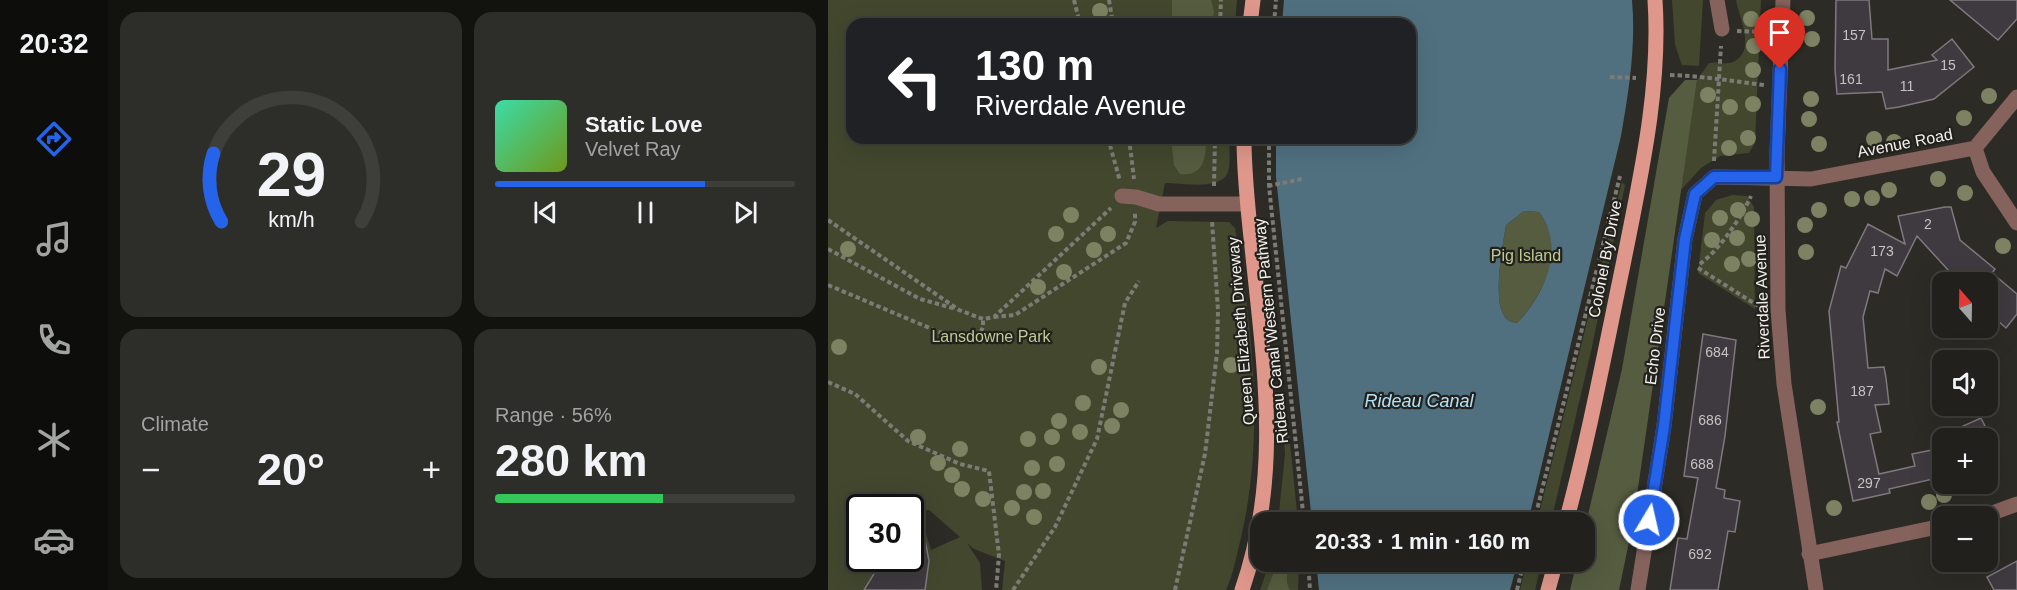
<!DOCTYPE html>
<meta charset="utf-8">
<style>
body{margin:0;font-family:Arial,sans-serif;background:#2d2d29;color:#f1f3f6;height:100vh;display:flex;flex-direction:column;font-size:22px;white-space:nowrap}
*{box-sizing:border-box;margin:0}
p{font-size:20px;color:#a2a3a3}
.icon{flex:none;width:33px;height:33px;fill:none;stroke:currentColor;stroke-width:2;stroke-linecap:round;stroke-linejoin:round}
.map{position:relative;flex:1;overflow:hidden}
.sheet{display:flex;flex-direction:column;gap:12px;padding:12px;background:#12120f;width:720px}
.sheet>*{flex:none}
.top-card{position:absolute;left:18px;top:18px;width:570px;height:126px;border-radius:18px;box-shadow:0 6px 24px #0002,0 0 0 2px #3e3e3b;background:#202124;color:#fff;overflow:hidden}
.needle{width:39px;rotate:340deg}
.controls{position:absolute;left:1104px;top:272px;display:grid;gap:12px}
.controls a{display:grid;place-items:center;width:66px;height:66px;border-radius:12px;background:#21201c;box-shadow:0 6px 24px #0002,0 0 0 2px #3e3e3b;font-size:30px}
.speed{position:absolute;left:18px;top:494px;display:flex;gap:12px;font-size:30px;font-weight:700;text-align:center}
.speed>*{display:grid;place-content:center;width:78px;height:78px;border-radius:50%;background:#21201c;box-shadow:0 6px 24px #0002,0 0 0 2px #3e3e3b;line-height:1}
.speed .limit{border:3px solid #111;border-radius:9px;background:#fff;color:#111}
.pin{position:absolute;display:grid;place-items:center;width:51px;height:51px;color:#fff;margin:-62px -26px;border-radius:50% 50% 50% 0;rotate:-45deg;box-shadow:0 0 6px #0007}
.pin .icon{rotate:45deg}
.me{position:absolute;width:66px;margin:-33px;rotate:9deg;stroke-linejoin:round;filter:drop-shadow(0 0 4px #0008)}
.turn{display:flex;align-items:center;gap:21px;height:126px;padding:0 30px;font-size:27px}
.turn .icon{width:78px;height:78px;stroke-width:2.5}
.turn b{display:block;font-size:42px;line-height:51px}
.big{font-size:45px;font-weight:700;line-height:1.1}
.sheet .tile{flex:1;display:flex;flex-direction:column;justify-content:center;gap:9px;min-width:0;padding:0 21px;border-radius:18px;background:#2d2d29}
.sheet .dial{align-items:center;gap:0}
.dial svg{height:156px;overflow:visible;fill:none;stroke:#3e3e3b;stroke-width:7;stroke-linecap:round;text-anchor:middle}
.dial text{fill:#f1f3f6;stroke:none}
.song{display:flex;align-items:center;gap:18px}
.cover{width:72px;height:72px;border-radius:9px;background:linear-gradient(135deg,hsl(160 70% 55%),hsl(80 70% 35%))}
.played{height:6px;border-radius:3px;background:linear-gradient(90deg,#2563eb 70%,#3e3e3b 70%)}
.keys{display:flex;justify-content:space-around;direction:ltr}
.heat{display:flex;justify-content:space-between;align-items:center;font-size:33px;direction:ltr}
.charge{height:9px;border-radius:4px;background:linear-gradient(90deg,#34c759 56%,#3e3e3b 0)}
.sheet .tiles{flex:1;display:grid;gap:12px;grid-template-columns:repeat(2,1fr)}
.trip{position:absolute;left:422px;top:512px;width:345px;height:60px;border-radius:18px;background:#21201c;box-shadow:0 6px 24px #0002,0 0 0 2px #3e3e3b;font-weight:700;line-height:60px;text-align:center}
main{display:flex;flex:1;min-height:0}
.menu{display:flex;flex-direction:column;width:108px;justify-content:space-around;align-items:center;background:#0d0d0b;color:#a2a3a3}
.menu .icon{width:42px;height:42px}
.menu .current{color:#2563eb}
.menu b{font-size:27px;color:#f1f3f6}
.map>svg:first-child{display:block}
.green{fill:#42472e;fill-rule:evenodd}
.forest{fill:#565c40}
.water{fill:#507080;fill-rule:evenodd}
.building{fill:#3f3a3f;stroke:#7f797f;stroke-width:1.5}
.lines{fill:none;stroke-linecap:round;stroke-linejoin:round}
.path{stroke:#7c7b76;stroke-width:4;stroke-dasharray:4.5 3;stroke-linecap:butt}
.minor{stroke:#85625b;stroke-width:15}
.major{stroke:#df978b;stroke-width:15}
.tree{fill:#7d8262}
.route-casing{stroke:#184099;stroke-width:15}
.route{stroke:#2563eb;stroke-width:10}
.labels{text-anchor:middle;dominant-baseline:central;stroke-width:4.5;stroke-linejoin:round;paint-order:stroke}
.number-label{font-size:14px;fill:#c5c3c2}
.street-label{font-size:16px;fill:#f2f1ee;stroke:#22211c}
.park-label{font-size:16px;fill:#bfca93;stroke:#22211c}
.water-label{font-size:18px;font-style:italic;fill:#b2e2fa;stroke:#22211c}
</style>
<main>
<nav class="menu">
<b>20:32</b>
<svg class="icon current" aria-label="directions" viewBox="0 0 24 24"><path d="M12 3l9 9-9 9-9-9zM9 14v-3h6M13 9l2 2-2 2"/></svg>
<svg class="icon" aria-label="music" viewBox="0 0 24 24"><path d="M9 18V5l10-2v13"/><circle cx="6" cy="18" r="3"/><circle cx="16" cy="16" r="3"/></svg>
<svg class="icon" aria-label="phone" viewBox="0 0 24 24"><path d="M5 4h4l2 5-3 2q2 4 5 5l2-3 5 2v4C11 20 4 13 5 4z"/></svg>
<svg class="icon" aria-label="climate" viewBox="0 0 24 24"><path d="M12 3v18M4 7l16 10M4 17L20 7"/></svg>
<svg class="icon" aria-label="car" viewBox="0 0 24 24"><path d="M5 17H2v-5l4-1 3-4h7l3 4 3 1v5h-3M9 17h6M6 11h13"/><circle cx="7" cy="17" r="2"/><circle cx="17" cy="17" r="2"/></svg>
</nav>
<section class="sheet">
<div class="tiles">
<div class="tile dial"><svg viewBox="0 0 100 80">
<path d="M14 69A42 42 0 1 1 86 69"/>
<path d="M14 69A42 42 0 0 1 10 34" stroke="#2563eb"/>
<text x="50" y="56" font-size="32" font-weight="700">29</text>
<text x="50" y="72" font-size="11">km/h</text>
</svg></div>
<div class="tile">
<div class="song"><i class="cover"></i><div><b>Static Love</b><p>Velvet Ray</p></div></div>
<div class="played"></div>
<div class="keys"><svg class="icon" aria-label="previous" viewBox="0 0 24 24"><path d="M18 5L8 12l10 7zM5 5v14"/></svg><svg class="icon" aria-label="pause" viewBox="0 0 24 24"><path d="M8 5v14M16 5v14"/></svg><svg class="icon" aria-label="next" viewBox="0 0 24 24"><path d="M6 5l10 7-10 7zM19 5v14"/></svg></div>
</div>
<div class="tile"><p>Climate</p>
<div class="heat"><a>−</a><b class="big">20°</b><a>+</a></div>
</div>
<div class="tile"><p>Range · 56%</p><b class="big">280 km</b><div class="charge"></div></div>
</div>
</section>
<div class="map">
<svg width="1189" height="590" viewBox="0 0 1189 590">
<rect width="100%" height="100%" fill="#2c2b25"/>
<g class="green">
<path d="M0,0H409L407,24H24V138H401C401,148 403,163 400,172C393,191 353,183 337,183L328,228L340,221L401,222L407,228C425,331 437,439 412,542C408,558 405,575 398,590H174L177,561L146,549L139,543L152,563L154,590H0ZM32,507H82V558H32ZM101,510L132,537L103,550L91,511Z"/>
<path d="M844,0H875L871,66L854,65L847,45Z"/>
<path d="M908,0H933L927,143L921,153L892,156L873,168L852,191L869,80L881,63C889,61 897,65 905,62C929,51 911,18 908,0Z"/>
<path d="M794,182L797,185L764,347L723,522H709Z"/>
<path d="M904,195L919,196L926,207L927,309L870,273L877,213L888,200Z"/>
<path d="M459,413L470,522H450L457,454L454,415Z"/>
<path d="M442,561H471L470,590H432Z"/>
<path d="M699,561H714L707,590H692Z"/>
</g>
<g class="forest">
<path d="M344,0H383L386,12L384,24H344Z"/>
<path d="M857,80H869L805,523L791,590H742L749,561H756V532L794,369L841,98Z"/>
<path d="M343,138H378C378,157 376,177 352,174L346,165Z"/>
<path d="M696,211L711,212C739,248 717,293 689,323C686,322 683,322 680,320C662,308 675,244 678,225Z"/>
<path d="M448,561H463C460,571 456,580 462,590H439L446,572Z"/>
</g>
<g class="water">
<path d="M456,0H804C808,46 801,90 793,136L700,522H484L448,177V138H582V24H454ZM696,211L711,212C738,247 717,294 689,323C686,322 682,322 680,320C662,308 675,244 678,225Z"/>
<path d="M488,561H690L682,590H491Z"/>
</g>
<g class="building">
<path d="M1008,0H1041L1044,39H1060V70L1109,60L1104,55L1124,39L1146,67L1106,99L1071,107L1058,109L1054,92L1009,94L1007,69Z"/>
<path d="M1122,0H1189V19L1170,40Z"/>
<path d="M1117,207H1123L1132,240L1167,269L1164,273L1189,294V314L1178,328L1170,321L1160,332V278L1157,282H1112L1121,271L1089,236L1069,276L1057,269L1050,293L1042,291L1035,317L1040,368L1056,367L1058,378L1061,404L1047,405L1053,432L1042,434L1051,474L1087,466L1084,454L1114,448V477L1061,489L1062,493L1025,501L1009,422H1011L1001,311L1013,266L1018,268L1040,224L1077,244L1070,216Z"/>
<path d="M875,334L908,340L897,436L888,488L897,490L896,498L912,501L907,532L900,531L890,590H842L850,538L859,539L870,478L856,476Z"/>
<path d="M1153,418L1163,438H1141L1135,426Z"/>
<path d="M90,503L101,561L97,590H36L46,574L51,558H82V504Z"/>
<path d="M1189,561V590H1166L1159,577Z"/>
</g>
<g class="lines">
<g class="path">
<path d="M246,0L252,24"/>
<path d="M281,0L285,24"/>
<path d="M392,24L393,0"/>
<path d="M446,24L448,0"/>
<path d="M909,31L937,32"/>
<path d="M842,75C874,76 904,81 936,85"/>
<path d="M782,77L808,78"/>
<path d="M280,138L292,181"/>
<path d="M301,138L306,179"/>
<path d="M441,138V186L476,522"/>
<path d="M886,161L893,46"/>
<path d="M386,186L387,138"/>
<path d="M440,186L474,179"/>
<path d="M0,220L131,310L155,319L166,317L283,208"/>
<path d="M0,249L92,299L128,309"/>
<path d="M872,264C891,250 913,218 923,196"/>
<path d="M870,268L932,307"/>
<path d="M0,285L111,332L138,338L152,334L155,327V319"/>
<path d="M166,317L187,315L298,243L307,222V213"/>
<path d="M0,382L27,394L80,441L132,464L161,471L171,555L168,590"/>
<path d="M706,522L792,176"/>
<path d="M480,561L482,590"/>
<path d="M185,590L227,527L269,439L297,303L311,281"/>
<path d="M347,590L377,454L389,353L390,310L384,221"/>
<path d="M689,590L696,561"/>
</g>
<g class="minor">
<path d="M889,0L894,29"/>
<path d="M955,0L949,154L950,310L956,384L988,590"/>
<path d="M1147,148L1155,172L1189,223"/>
<path d="M294,196L308,197L331,204H419"/>
<path d="M1156,516L1189,504"/>
<path d="M981,554L1114,526"/>
<path d="M810,590L836,426L857,239L867,194L886,177L983,179L1147,148L1189,97"/>
</g>
<g class="major">
<path d="M422,24L425,0"/>
<path d="M738,522C761,437 777,351 795,265C812,179 833,89 827,0"/>
<path d="M414,590C454,475 436,365 424,247C420,211 416,174 416,138"/>
<path d="M720,590L728,561"/>
</g>
</g>
<g class="tree">
<circle cx="272" cy="11" r="8"/>
<circle cx="979" cy="18" r="8"/>
<circle cx="923" cy="19" r="8"/>
<circle cx="984" cy="39" r="8"/>
<circle cx="926" cy="46" r="8"/>
<circle cx="925" cy="70" r="8"/>
<circle cx="880" cy="95" r="8"/>
<circle cx="1161" cy="96" r="8"/>
<circle cx="983" cy="99" r="8"/>
<circle cx="925" cy="104" r="8"/>
<circle cx="902" cy="107" r="8"/>
<circle cx="1136" cy="118" r="8"/>
<circle cx="981" cy="119" r="8"/>
<circle cx="920" cy="138" r="8"/>
<circle cx="1046" cy="139" r="8"/>
<circle cx="1066" cy="142" r="8"/>
<circle cx="991" cy="144" r="8"/>
<circle cx="901" cy="148" r="8"/>
<circle cx="1110" cy="179" r="8"/>
<circle cx="1061" cy="190" r="8"/>
<circle cx="1137" cy="193" r="8"/>
<circle cx="1044" cy="198" r="8"/>
<circle cx="1024" cy="199" r="8"/>
<circle cx="910" cy="210" r="8"/>
<circle cx="991" cy="210" r="8"/>
<circle cx="243" cy="215" r="8"/>
<circle cx="892" cy="218" r="8"/>
<circle cx="924" cy="219" r="8"/>
<circle cx="977" cy="225" r="8"/>
<circle cx="228" cy="234" r="8"/>
<circle cx="280" cy="234" r="8"/>
<circle cx="909" cy="238" r="8"/>
<circle cx="884" cy="240" r="8"/>
<circle cx="1175" cy="246" r="8"/>
<circle cx="20" cy="249" r="8"/>
<circle cx="266" cy="250" r="8"/>
<circle cx="978" cy="252" r="8"/>
<circle cx="921" cy="259" r="8"/>
<circle cx="904" cy="264" r="8"/>
<circle cx="236" cy="272" r="8"/>
<circle cx="210" cy="287" r="8"/>
<circle cx="11" cy="347" r="8"/>
<circle cx="403" cy="365" r="8"/>
<circle cx="271" cy="367" r="8"/>
<circle cx="255" cy="403" r="8"/>
<circle cx="990" cy="407" r="8"/>
<circle cx="293" cy="410" r="8"/>
<circle cx="231" cy="421" r="8"/>
<circle cx="284" cy="426" r="8"/>
<circle cx="252" cy="432" r="8"/>
<circle cx="90" cy="437" r="8"/>
<circle cx="224" cy="437" r="8"/>
<circle cx="200" cy="439" r="8"/>
<circle cx="132" cy="449" r="8"/>
<circle cx="110" cy="463" r="8"/>
<circle cx="229" cy="464" r="8"/>
<circle cx="204" cy="468" r="8"/>
<circle cx="124" cy="475" r="8"/>
<circle cx="134" cy="489" r="8"/>
<circle cx="215" cy="491" r="8"/>
<circle cx="196" cy="492" r="8"/>
<circle cx="1116" cy="495" r="8"/>
<circle cx="155" cy="499" r="8"/>
<circle cx="1101" cy="502" r="8"/>
<circle cx="184" cy="508" r="8"/>
<circle cx="1006" cy="508" r="8"/>
<circle cx="206" cy="517" r="8"/>
</g>
<g class="lines">
<g class="route-casing">
<path id="route" d="M821,520L836,426L857,239L867,194L886,177H948L952,69"/>
</g>
<use href="#route" class="route"/>
</g>
<g class="labels">
<g class="number-label">
<text x="1026" y="35">157</text>
<text x="1120" y="65">15</text>
<text x="1023" y="79">161</text>
<text x="1079" y="86">11</text>
<text x="1100" y="224">2</text>
<text x="1054" y="251">173</text>
<text x="889" y="352">684</text>
<text x="1034" y="391">187</text>
<text x="882" y="420">686</text>
<text x="874" y="464">688</text>
<text x="1041" y="483">297</text>
<text x="872" y="554">692</text>
</g>
<g class="street-label">
<text transform="translate(1077 143) rotate(-11)">Avenue Road</text>
<text transform="translate(777 259) rotate(-79)">Colonel By Drive</text>
<text transform="translate(934 297) rotate(-92)">Riverdale Avenue</text>
<text transform="translate(413 331) rotate(-95)">Queen Elizabeth Driveway</text>
<text transform="translate(443 331) rotate(-96)">Rideau Canal Western Pathway</text>
<text transform="translate(827 346) rotate(-83)">Echo Drive</text>
</g>
<g class="park-label">
<text x="698" y="255">Pig Island</text>
<text x="163" y="336">Lansdowne Park</text>
</g>
<g class="water-label">
<text x="591" y="401">Rideau Canal</text>
</g>
</g>
</svg>
<div class="controls">
<a><svg class="needle" viewBox="-14 -14 28 28"><path d="M0-13l5 13h-10z" fill="#e53935"/><path d="M0 13l5-13h-10z" fill="#a2a3a3"/></svg></a>
<a><svg class="icon" aria-label="sound" viewBox="0 0 24 24"><path d="M4 9h4l5-4v14l-5-4H4zM17 9q2 3 0 6"/></svg></a>
<a>+</a>
<a>−</a>
</div>
<div class="speed"><div class="limit">30</div></div>
<div class="pin" style="left:952px;top:69px;background:#d93025"><svg class="icon" aria-label="arrive" viewBox="0 0 24 24"><path d="M6 21V4h12l-3 4 3 4H6"/></svg></div>
<svg class="me" style="left:821px;top:520px" viewBox="-20 -20 40 40"><circle r="17" fill="#2563eb" stroke="#fff" stroke-width="3"/><path d="M0-11L8 9 0 5-8 9z" fill="#fff"/></svg>
<div class="trip">20:33 · 1 min · 160 m</div>
<div class="top-card">
<div class="turn"><svg class="icon" aria-label="left" viewBox="0 0 24 24"><path d="M17 20v-9H6M10 6l-5 5 5 5"/></svg><div><b>130 m</b>Riverdale Avenue</div></div>
</div>
</div>
</main>
